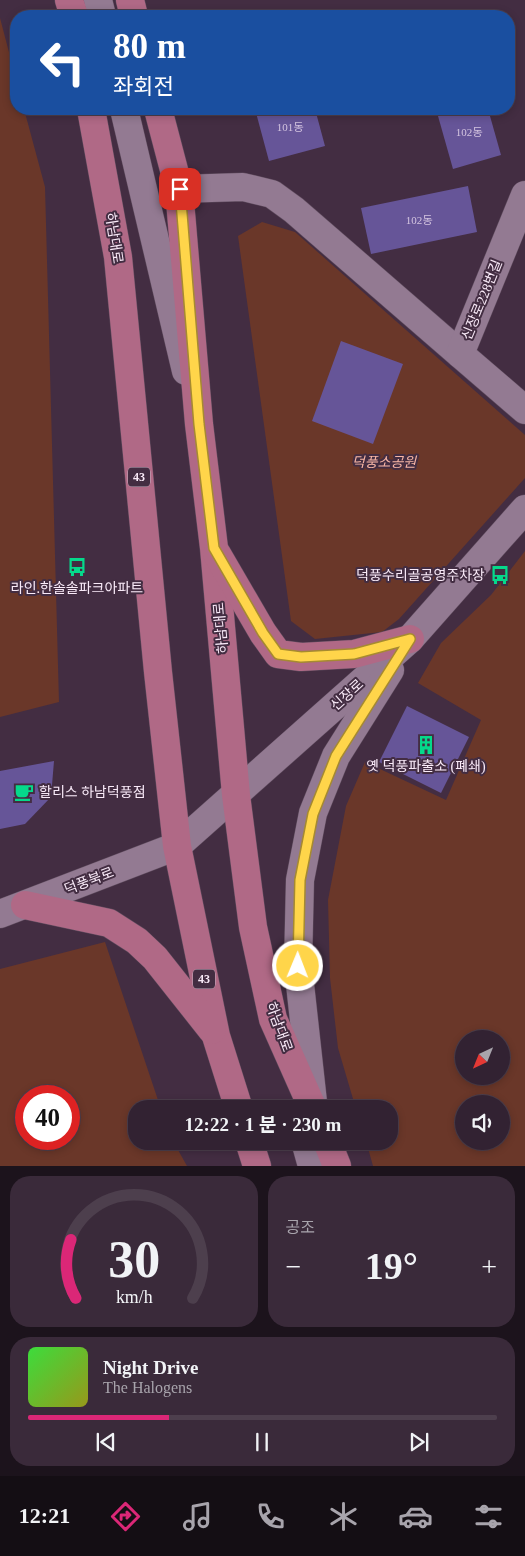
<!DOCTYPE html>
<html lang="ko">
<meta charset="utf-8">
<style>
body{margin:0;font-family:"Times New Roman","Noto Sans KR",serif;background:#3a2a3a;color:#f1f3f6;height:100vh;display:flex;flex-direction:column;font-size:19px;white-space:nowrap}
*{box-sizing:border-box;margin:0}
p{font-size:16px;color:#a8a4ac}
.icon{flex:none;width:28px;height:28px;fill:none;stroke:currentColor;stroke-width:2;stroke-linecap:round;stroke-linejoin:round}
.map{position:relative;height:1166px;overflow:hidden}
.drawer{display:flex;flex-direction:column;gap:10px;padding:10px;background:#1c131c;flex:1}
.drawer>*{flex:none}
.banner{position:absolute;left:10px;top:10px;width:505px;height:105px;border-radius:20px;box-shadow:0 2px 8px #0003,0 0 0 1px #4d3f4d;background:#1a4fa0;color:#fff;overflow:hidden}
.needle{width:32px;rotate:223deg}
.fabs{position:absolute;left:455px;top:1030px;display:grid;gap:10px}
.fabs a{display:grid;place-items:center;width:55px;height:55px;border-radius:50%;background:#322232;box-shadow:0 2px 8px #0003,0 0 0 1px #4d3f4d;font-size:25px}
.speed{position:absolute;left:15px;top:1085px;display:flex;gap:10px;font-size:25px;font-weight:700;text-align:center}
.speed>*{display:grid;place-content:center;width:65px;height:65px;border-radius:50%;background:#322232;box-shadow:0 2px 8px #0003,0 0 0 1px #4d3f4d;line-height:1}
.speed .limit{border:8px solid #d22;background:#fff;color:#111}
.pin{position:absolute;display:grid;place-items:center;width:42px;height:42px;color:#fff;margin:-21px;border-radius:10px;box-shadow:0 2px 8px #0006}
.me{position:absolute;width:55px;margin:-28px;rotate:1deg;stroke-linejoin:round;filter:drop-shadow(0 0 4px #0008)}
.turn{display:flex;align-items:center;gap:18px;height:105px;padding:0 20px;font-size:22px}
.turn .icon{width:65px;height:65px;stroke-width:2.5}
.turn b{display:block;font-size:35px;line-height:42px}
.big{font-size:38px;font-weight:700;line-height:1.1}
.drawer .widget{flex:1;display:flex;flex-direction:column;justify-content:center;gap:8px;min-width:0;padding:0 18px;border-radius:20px;background:#3a2a3a}
.drawer .dial{align-items:center;gap:0}
.dial svg{height:130px;overflow:visible;fill:none;stroke:#4d3f4d;stroke-width:7;stroke-linecap:round;text-anchor:middle}
.dial text{fill:#f1f3f6;stroke:none}
.song{display:flex;align-items:center;gap:15px}
.cover{width:60px;height:60px;border-radius:8px;background:linear-gradient(135deg,hsl(120 70% 55%),hsl(60 70% 35%))}
.played{height:5px;border-radius:2px;background:linear-gradient(90deg,#db2777 30%,#4d3f4d 30%)}
.keys{display:flex;justify-content:space-around;direction:ltr}
.heat{display:flex;justify-content:space-between;align-items:center;font-size:28px;direction:ltr}
.drawer .tiles{flex:1;display:grid;gap:10px;grid-template-columns:1fr 1fr}
.widget:last-child{grid-column:span 2}
.trip{position:absolute;left:128px;top:1100px;width:270px;height:50px;border-radius:20px;background:#322232;box-shadow:0 2px 8px #0003,0 0 0 1px #4d3f4d;font-weight:700;line-height:50px;text-align:center}
.tab-bar{display:flex;height:80px;justify-content:space-around;align-items:center;background:#140e14;color:#a8a4ac}
.tab-bar .icon{width:35px;height:35px}
.tab-bar .selected{color:#db2777}
.tab-bar b{font-size:22px;color:#f1f3f6}
.map>svg:first-child{display:block}
.green{fill:#6a3729;fill-rule:evenodd}
.building{fill:#665598}
.lines{fill:none;stroke-linecap:round;stroke-linejoin:round}
.minor-casing{stroke:#5f4c5e;stroke-width:29}
.major-casing{stroke:#5f4c5e;stroke-width:29}
.minor{stroke:#937a92;stroke-width:28}
.major{stroke:#b06986;stroke-width:28}
.route-casing{stroke:#a68a30;stroke-width:12}
.route{stroke:#ffd54a;stroke-width:9}
.labels{text-anchor:middle;dominant-baseline:central;stroke-width:4;stroke-linejoin:round;paint-order:stroke}
.number-label{font-size:11px;fill:#d4c5e0}
.shield{fill:#432d42;stroke:#c2b1c1;stroke-width:1}
.shield-label{font-size:12px;font-weight:bold;fill:#f9eaf8}
.street-label{font-size:14px;fill:#f9eaf8;stroke:#432d42}
.park-label{font-size:14px;font-style:italic;fill:#f8b6a5;stroke:#432d42}
.poi-label{font-size:14px;fill:#f9eaf8;stroke:#432d42}
</style>
<div class="map">
<svg width="525" height="1166" viewBox="0 0 525 1166">
<rect width="100%" height="100%" fill="#432d42"/>
<g class="green">
<path d="M0,18L16,79V109H24L45,187L59,702L0,717Z"/>
<path d="M262,222L295,232L525,435V478L399,619L382,632L315,639L291,621L238,236Z"/>
<path d="M525,551V1166H373L366,1141H389V1109H356L338,1048L330,978L328,900L346,806L365,762L446,800L481,720L418,683L441,643L491,595ZM464,1039H501V1076H464ZM464,1104H501V1141H464Z"/>
<path d="M105,942L161,1109H136V1141H173L187,1166H0V969ZM69,1096V1139H26V1096Z"/>
</g>
<g class="building">
<path d="M255,109H315L325,146L269,161Z"/>
<path d="M436,109H488L501,155L453,169Z"/>
<path d="M468,186L477,232L371,254L361,208Z"/>
<path d="M341,341L403,364L373,444L312,421Z"/>
<path d="M407,706L469,737L441,793L379,762Z"/>
<path d="M54,761L51,797L25,824L0,829V771Z"/>
</g>
<g class="lines">
<g class="minor-casing">
<g id="minor">
<path d="M98,0L102,16"/>
<path d="M124,109L186,371"/>
<path d="M179,189L243,187L272,194L294,210L460,354"/>
<path d="M525,195L460,354L525,410"/>
<path d="M0,914L177,846L410,639L525,509"/>
<path d="M313,1102L298,966L300,880L313,813L336,756L390,670"/>
<path d="M305,1141L312,1166"/>
</g>
</g>
<g class="major-casing">
<g id="major">
<path d="M69,0L74,16"/>
<path d="M130,0L134,16"/>
<path d="M91,109L118,257L158,672L177,846L216,1036L239,1109"/>
<path d="M158,109L179,189L199,424L214,548L236,795L253,927L273,1019L313,1109"/>
<path d="M217,554L263,633L278,654L301,657L354,654L410,639"/>
<path d="M25,905L109,923L137,941L155,958L212,1030"/>
<path d="M249,1141L257,1166"/>
<path d="M327,1141L337,1166"/>
</g>
</g>
<use href="#minor" class="minor"/>
<use href="#major" class="major"/>
</g>
<g class="lines">
<g class="route-casing">
<path id="route" d="M180,189L199,424L214,548L263,633L278,654L301,657L354,654L410,639L336,756L313,814L300,880L298,966"/>
</g>
<use href="#route" class="route"/>
</g>
<defs>
<g id="bus-bare" transform="scale(1.5)"><path d="M-5-6H5V4H4V6H2V4H-2V6H-4V4H-5ZM-3.5-4V0h7V-4ZM-3.5 1.2v1.5H-2V1.2ZM2 1.2v1.5H3.5V1.2Z" fill="#05d98b" stroke="#432d42" stroke-width="2.5" paint-order="stroke"/></g>
<g id="building-bare" transform="scale(1.5)"><path d="M-4-6H4V6H1V3H-1V6H-4ZM-2.5-4.3h1.7v1.8h-1.7ZM.8-4.3h1.7v1.8H.8ZM-2.5-1h1.7V.8h-1.7ZM.8-1h1.7V.8H.8Z" fill="#05d98b" stroke="#432d42" stroke-width="2.5" paint-order="stroke"/></g>
<g id="cafe-bare" transform="scale(1.5)"><path d="M-5.5-4.5H6V0H3Q3 3.5 0 3.5H-2.5Q-5.5 3.5-5.5 0ZM3-3.2v2h1.7v-2ZM-6 4.5H4V6H-6Z" fill="#05d98b" stroke="#432d42" stroke-width="2.5" paint-order="stroke"/></g>
</defs>
<g fill-rule="evenodd">
<use href="#bus-bare" x="77" y="567"/>
<use href="#bus-bare" x="500" y="575"/>
<use href="#building-bare" x="426" y="745"/>
<use href="#cafe-bare" x="24" y="792"/>
</g>
<g class="labels">
<g class="number-label">
<text x="290" y="127">101동</text>
<text x="469" y="132">102동</text>
<text x="419" y="220">102동</text>
</g>
<g class="shield">
<rect x="128" y="467.5" width="22" height="19" rx="4"/>
<rect x="193" y="969.5" width="22" height="19" rx="4"/>
</g>
<g class="shield-label">
<text x="139" y="477">43</text>
<text x="204" y="979">43</text>
</g>
<g class="street-label">
<text transform="translate(114 238) rotate(81)">하남대로</text>
<text transform="translate(482 300) rotate(-68)">신장로228번길</text>
<text transform="translate(221 628) rotate(-95)">하남대로</text>
<text transform="translate(347 695) rotate(-42)">신장로</text>
<text transform="translate(89 881) rotate(-21)">덕풍북로</text>
<text transform="translate(279 1027) rotate(70)">하남대로</text>
</g>
<g class="park-label">
<text x="384" y="462">덕풍소공원</text>
</g>
<g class="poi-label">
<text x="485" y="575" text-anchor="end">덕풍수리골공영주차장</text>
<text x="77" y="588">라인.한솔솔파크아파트</text>
<text x="426" y="766">옛 덕풍파출소 (폐쇄)</text>
<text x="39" y="792" text-anchor="start">할리스 하남덕풍점</text>
</g>
</g>
</svg>
<div class="fabs">
<a><svg class="needle" viewBox="-14 -14 28 28"><path d="M0-13l5 13h-10z" fill="#e53935"/><path d="M0 13l5-13h-10z" fill="#a8a4ac"/></svg></a>
<a><svg class="icon" aria-label="sound" viewBox="0 0 24 24"><path d="M4 9h4l5-4v14l-5-4H4zM17 9q2 3 0 6"/></svg></a>
</div>
<div class="speed"><div class="limit">40</div></div>
<div class="pin" style="left:180px;top:189px;background:#d93025"><svg class="icon" aria-label="arrive" viewBox="0 0 24 24"><path d="M6 21V4h12l-3 4 3 4H6"/></svg></div>
<svg class="me" style="left:298px;top:966px" viewBox="-20 -20 40 40"><circle r="17" fill="#ffd54a" stroke="#fff" stroke-width="3"/><path d="M0-11L8 9 0 5-8 9z" fill="#fff"/></svg>
<div class="trip">12:22 · 1 분 · 230 m</div>
<div class="banner">
<div class="turn"><svg class="icon" aria-label="left" viewBox="0 0 24 24"><path d="M17 20v-9H6M10 6l-5 5 5 5"/></svg><div><b>80 m</b>좌회전</div></div>
</div>
</div>
<section class="drawer">
<div class="tiles">
<div class="widget dial"><svg viewBox="0 0 100 80">
<path d="M14 69A42 42 0 1 1 86 69"/>
<path d="M14 69A42 42 0 0 1 11 33" stroke="#db2777"/>
<text x="50" y="56" font-size="32" font-weight="700">30</text>
<text x="50" y="72" font-size="11">km/h</text>
</svg></div>
<div class="widget"><p>공조</p>
<div class="heat"><a>−</a><b class="big">19°</b><a>+</a></div>
</div>
<div class="widget">
<div class="song"><i class="cover"></i><div><b>Night Drive</b><p>The Halogens</p></div></div>
<div class="played"></div>
<div class="keys"><svg class="icon" aria-label="previous" viewBox="0 0 24 24"><path d="M18 5L8 12l10 7zM5 5v14"/></svg><svg class="icon" aria-label="pause" viewBox="0 0 24 24"><path d="M8 5v14M16 5v14"/></svg><svg class="icon" aria-label="next" viewBox="0 0 24 24"><path d="M6 5l10 7-10 7zM19 5v14"/></svg></div>
</div>
</div>
</section>
<nav class="tab-bar">
<b>12:21</b>
<svg class="icon selected" aria-label="directions" viewBox="0 0 24 24"><path d="M12 3l9 9-9 9-9-9zM9 14v-3h6M13 9l2 2-2 2"/></svg>
<svg class="icon" aria-label="music" viewBox="0 0 24 24"><path d="M9 18V5l10-2v13"/><circle cx="6" cy="18" r="3"/><circle cx="16" cy="16" r="3"/></svg>
<svg class="icon" aria-label="phone" viewBox="0 0 24 24"><path d="M5 4h4l2 5-3 2q2 4 5 5l2-3 5 2v4C11 20 4 13 5 4z"/></svg>
<svg class="icon" aria-label="climate" viewBox="0 0 24 24"><path d="M12 3v18M4 7l16 10M4 17L20 7"/></svg>
<svg class="icon" aria-label="car" viewBox="0 0 24 24"><path d="M5 17H2v-5l4-1 3-4h7l3 4 3 1v5h-3M9 17h6M6 11h13"/><circle cx="7" cy="17" r="2"/><circle cx="17" cy="17" r="2"/></svg>
<svg class="icon" aria-label="filters" viewBox="0 0 24 24"><path d="M4 7h16M4 17h16"/><circle cx="9" cy="7" r="2"/><circle cx="15" cy="17" r="2"/></svg>
</nav>
